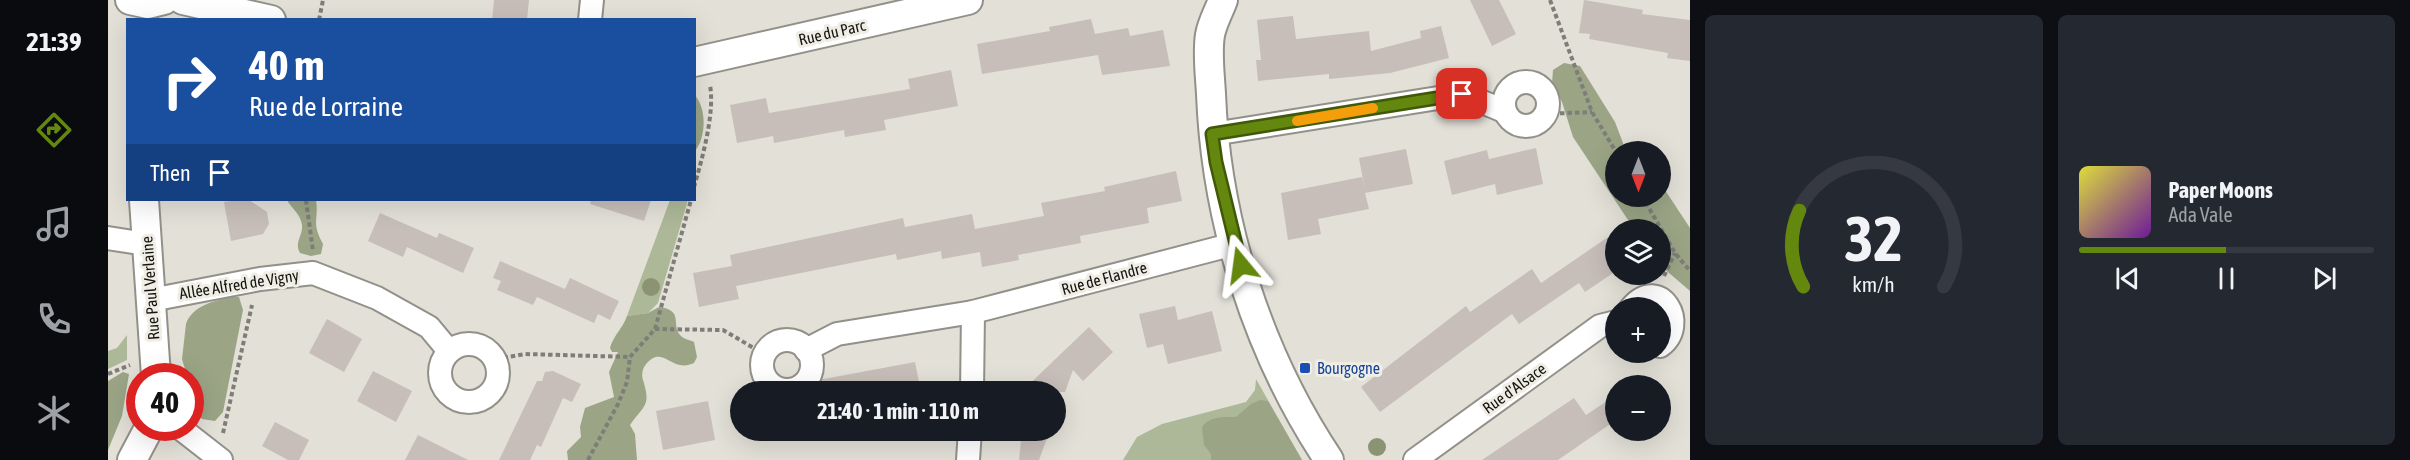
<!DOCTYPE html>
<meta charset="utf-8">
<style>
body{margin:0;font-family:"Asap Condensed",sans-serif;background:#242831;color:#f1f3f6;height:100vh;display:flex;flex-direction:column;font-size:22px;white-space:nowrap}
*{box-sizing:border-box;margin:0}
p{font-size:20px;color:#9ea1a6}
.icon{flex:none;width:33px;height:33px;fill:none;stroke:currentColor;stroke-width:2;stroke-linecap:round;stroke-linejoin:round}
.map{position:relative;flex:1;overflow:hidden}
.side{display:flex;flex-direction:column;gap:15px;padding:15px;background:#0d0f14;width:720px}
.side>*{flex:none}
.hud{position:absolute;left:18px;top:18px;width:570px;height:183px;border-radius:0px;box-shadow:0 6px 24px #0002;background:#1a4fa0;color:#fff;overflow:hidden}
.needle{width:39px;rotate:180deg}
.fabs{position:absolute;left:1497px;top:141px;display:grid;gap:12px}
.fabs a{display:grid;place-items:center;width:66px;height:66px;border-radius:50%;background:#171b24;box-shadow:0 6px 24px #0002;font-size:30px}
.speed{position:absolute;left:18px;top:363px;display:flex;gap:12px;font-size:30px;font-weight:700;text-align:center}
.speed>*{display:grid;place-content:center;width:78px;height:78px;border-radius:50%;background:#171b24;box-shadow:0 6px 24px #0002;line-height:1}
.speed .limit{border:9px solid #d22;background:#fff;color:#111}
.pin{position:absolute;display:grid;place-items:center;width:51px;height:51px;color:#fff;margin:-26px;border-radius:12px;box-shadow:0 3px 9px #0006}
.me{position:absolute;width:66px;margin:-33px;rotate:344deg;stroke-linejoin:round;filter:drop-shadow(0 0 4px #0008)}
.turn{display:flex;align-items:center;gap:21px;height:126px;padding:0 24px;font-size:27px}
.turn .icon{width:78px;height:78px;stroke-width:2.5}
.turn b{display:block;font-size:42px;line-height:51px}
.then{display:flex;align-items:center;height:57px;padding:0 24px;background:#0003;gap:12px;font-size:22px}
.side .widget{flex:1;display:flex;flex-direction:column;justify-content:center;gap:9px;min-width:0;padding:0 21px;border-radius:9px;background:#242831}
.side .dial{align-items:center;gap:0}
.dial svg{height:156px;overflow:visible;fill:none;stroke:#363941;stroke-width:7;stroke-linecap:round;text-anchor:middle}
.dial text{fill:#f1f3f6;stroke:none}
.song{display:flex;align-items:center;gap:18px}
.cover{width:72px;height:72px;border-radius:9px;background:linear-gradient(135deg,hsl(60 70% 55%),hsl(280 70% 35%))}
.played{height:6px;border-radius:3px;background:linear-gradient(90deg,#63880d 50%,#363941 50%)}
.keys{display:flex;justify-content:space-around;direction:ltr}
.side .tiles{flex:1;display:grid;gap:15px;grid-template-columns:repeat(2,1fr)}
.trip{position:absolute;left:622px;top:381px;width:336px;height:60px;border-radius:30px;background:#171b24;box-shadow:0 6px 24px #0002;font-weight:700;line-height:60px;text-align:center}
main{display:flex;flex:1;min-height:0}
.tabs{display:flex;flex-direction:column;width:108px;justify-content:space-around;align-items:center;background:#090b0e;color:#9ea1a6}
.tabs .icon{width:42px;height:42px}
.tabs .active{color:#63880d}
.tabs b{font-size:27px;color:#f1f3f6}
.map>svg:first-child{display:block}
.green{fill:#adb898}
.forest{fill:#9ba586}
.building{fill:#c7beb9}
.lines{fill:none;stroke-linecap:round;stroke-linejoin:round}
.minor-casing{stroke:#929189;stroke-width:26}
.tertiary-casing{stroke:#929189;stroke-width:32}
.path{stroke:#7f7d77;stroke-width:4;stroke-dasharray:4.5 3;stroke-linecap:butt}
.minor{stroke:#fff;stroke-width:22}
.tertiary{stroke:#fff;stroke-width:28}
.tree{fill:#8c9373}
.route-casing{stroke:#405808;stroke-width:15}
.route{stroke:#63880d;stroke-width:10}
.slow{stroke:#f59e0b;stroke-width:10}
.transit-dot{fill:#1a4fb4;stroke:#efede4;stroke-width:2}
.labels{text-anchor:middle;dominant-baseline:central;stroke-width:6;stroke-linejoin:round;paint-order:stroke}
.street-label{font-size:16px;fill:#141310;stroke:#efede4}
.transit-label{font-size:16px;fill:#164399;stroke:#efede4;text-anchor:start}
</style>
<main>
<nav class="tabs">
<b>21:39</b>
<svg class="icon active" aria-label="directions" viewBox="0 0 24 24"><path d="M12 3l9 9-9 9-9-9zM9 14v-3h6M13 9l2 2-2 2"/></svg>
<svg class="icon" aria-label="music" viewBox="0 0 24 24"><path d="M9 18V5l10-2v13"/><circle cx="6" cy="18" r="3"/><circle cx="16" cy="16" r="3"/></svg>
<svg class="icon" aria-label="phone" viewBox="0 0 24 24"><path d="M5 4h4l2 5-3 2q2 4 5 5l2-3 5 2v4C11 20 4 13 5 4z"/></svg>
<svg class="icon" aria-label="climate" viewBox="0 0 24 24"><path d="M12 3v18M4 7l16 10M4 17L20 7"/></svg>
</nav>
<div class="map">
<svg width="1582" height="460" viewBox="0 0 1582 460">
<rect width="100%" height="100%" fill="#e2e0d7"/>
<g class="green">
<path d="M562,200H580L550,303L540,313L519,316Z"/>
<path d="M19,335V360L0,369V351L9,348Z"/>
<path d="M1148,379L1194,460H1015L1029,437L1054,424L1138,402L1147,390Z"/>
</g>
<g class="forest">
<path d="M1456,63L1472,66L1507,122L1518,151L1508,152V196H1552L1553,184L1582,228V291L1553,266L1552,230L1526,229L1465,137L1454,102L1444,83L1445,70Z"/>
<path d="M587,95C599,110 598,137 587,151Z"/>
<path d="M179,200H208C211,220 203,222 215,244L213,254L203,256L192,253C186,242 195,236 194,225C192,213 184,209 179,200Z"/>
<path d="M122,297H131L135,310L115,412L107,421L94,419L83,407L82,376H79L74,359L78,324C84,306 106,301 122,297Z"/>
<path d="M551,307C577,310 562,326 573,336C576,339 582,340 586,342L589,357L586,363C581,365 577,366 572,365C559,362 551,349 539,363C535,367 533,374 535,380C543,406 537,404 522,425L527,434L529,460H460L459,451L473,437L472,427L477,408L506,397L501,372L510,352H504L502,348C505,336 515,328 519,316L540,313Z"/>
<path d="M15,372L21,374L14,416L0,450V381Z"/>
<path d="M1152,400L1160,401L1194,460H1103V454L1096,445L1094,427C1102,416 1114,417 1128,417L1143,404Z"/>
</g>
<g class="building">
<path d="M386,0H421L419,20H384Z"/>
<path d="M1362,0H1391L1408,34L1384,46Z"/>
<path d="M1476,0L1535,10L1534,14L1582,20V61L1559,58L1560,53L1481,39L1482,34L1471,33Z"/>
<path d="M1185,16L1188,39L1261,31L1263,51L1313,38L1312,31L1333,26L1341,58L1282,73L1221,79V74L1150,81L1148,60H1153L1149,20Z"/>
<path d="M983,19L987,34L1020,28L1022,36L1055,30L1062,66L994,75L990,55L874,74L869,44L942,31L941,27Z"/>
<path d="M843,70L850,106L776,120L778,130L737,137L736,130L666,143L665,136L629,143L622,105L658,98L661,113L802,89L800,79Z"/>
<path d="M1428,148L1435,184L1389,195L1387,184L1344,195L1336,161L1379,150L1381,159Z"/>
<path d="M1298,149L1305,184L1257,193L1261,209L1210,219L1213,234L1180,240L1173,193L1254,177L1257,191L1251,158Z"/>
<path d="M1068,171L1074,201L1039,208L1041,223L972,236L973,243L910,255L911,260L874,267L872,252L834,259L833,251L789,260L788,254L628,286L631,299L591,307L585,273L624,266L622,255L795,218L797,227L864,214L867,229L936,216L933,203L997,191L996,187Z"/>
<path d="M129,200H141L159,212L161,224L155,234L123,241L116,202Z"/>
<path d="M483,200H543L536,221L482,204Z"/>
<path d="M272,213L329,238L331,233L366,248L355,273L299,247L295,257L260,241Z"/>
<path d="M1500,237L1508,248V271L1477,292L1471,283L1411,324L1404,314L1272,412L1253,387L1358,306L1362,312L1424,269L1433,283Z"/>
<path d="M392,261L457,289L462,278L511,301L502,320L490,314L486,323L429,297L425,305L389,290L393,281L385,278Z"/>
<path d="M1067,306L1070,320L1104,311L1114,351L1060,364L1055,344L1039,348L1031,314Z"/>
<path d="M219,319L254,339L236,372L201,353Z"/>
<path d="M981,327L1005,352L975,381L965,370L957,392H913Z"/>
<path d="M807,362L813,392H706L705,381Z"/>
<path d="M265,371L304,391L288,422L249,401Z"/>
<path d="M445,371L473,384L464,402L455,398L433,447L429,445L422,460H391L429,381H434L437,372Z"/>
<path d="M1508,395V420L1450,460H1374L1466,398L1478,415Z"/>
<path d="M600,401L607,440L555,450L548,411Z"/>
<path d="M167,422L201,440L191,460H180L154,446Z"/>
<path d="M914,430H942L931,460H911Z"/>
<path d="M310,435L360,460H297Z"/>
</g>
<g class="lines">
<g class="minor-casing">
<g id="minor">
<path d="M482,20L484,0"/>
<circle cx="1418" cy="104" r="22"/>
<path d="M1105,134L1355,94L1396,111"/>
<path d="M0,238L38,244"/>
<path d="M43,300L152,279L205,273L269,298L321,327L341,351"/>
<path d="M1523,308C1552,273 1582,325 1552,346"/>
<circle cx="679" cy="365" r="25"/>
<circle cx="361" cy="373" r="29"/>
<path d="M698,350L729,334L865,312L1126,244"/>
<path d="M864,392L865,312"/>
<path d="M72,428L113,460"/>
<path d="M860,460L862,430"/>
<path d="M1307,460L1492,326L1508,322"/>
</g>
</g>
<g class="tertiary-casing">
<g id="tertiary">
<path d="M22,0L40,4L56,0"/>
<path d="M75,0L163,20"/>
<path d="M1115,0C1111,11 1104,23 1102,35C1099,53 1102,75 1103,94C1108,222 1150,354 1221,460"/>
<path d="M586,62L860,0"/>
<path d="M36,200L48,376"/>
<path d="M24,460L41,428"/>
</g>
</g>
<g class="path">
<path d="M1442,0L1484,112L1508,152"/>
<path d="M211,20L215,0"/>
<path d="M1437,114L1484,112"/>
<path d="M586,187C594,159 607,114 602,85"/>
<path d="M1534,196L1567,253L1582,271"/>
<path d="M198,200L205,251"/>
<path d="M1556,276L1567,253"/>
<path d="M547,329L615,330L656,354"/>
<path d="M388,359L417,354L522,357"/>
<path d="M0,374L22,365"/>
<path d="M115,433L144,305"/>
<path d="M480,460L510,404L519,382L522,357L547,329L583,200"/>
</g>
<use href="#minor" class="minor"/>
<use href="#tertiary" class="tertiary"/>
</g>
<g class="tree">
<circle cx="543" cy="287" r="9"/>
<circle cx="1269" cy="447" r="9"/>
</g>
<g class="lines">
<g class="route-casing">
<path id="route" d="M1133,265L1108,162L1104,134L1354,94"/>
</g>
<use href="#route" class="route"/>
<path class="slow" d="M1189,121L1265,108"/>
</g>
<rect class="transit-dot" x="1191" y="362" width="12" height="12" rx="3"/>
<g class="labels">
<g class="street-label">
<text transform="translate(724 32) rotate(-13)">Rue du Parc</text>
<text transform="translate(996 278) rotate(-15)">Rue de Flandre</text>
<text transform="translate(131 284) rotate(-9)">Allée Alfred de Vigny</text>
<text transform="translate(42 288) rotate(-94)">Rue Paul Verlaine</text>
<text transform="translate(1406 388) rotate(-36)">Rue d'Alsace</text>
</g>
<g class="transit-label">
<text x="1209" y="368">Bourgogne</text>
</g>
</g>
</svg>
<div class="fabs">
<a><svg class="needle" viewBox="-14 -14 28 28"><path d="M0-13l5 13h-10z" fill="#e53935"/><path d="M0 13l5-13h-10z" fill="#9ea1a6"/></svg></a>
<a><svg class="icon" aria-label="layers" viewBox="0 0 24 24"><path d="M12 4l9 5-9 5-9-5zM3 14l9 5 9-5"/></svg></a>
<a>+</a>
<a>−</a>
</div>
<div class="speed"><div class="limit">40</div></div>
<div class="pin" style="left:1354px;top:94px;background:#d93025"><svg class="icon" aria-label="arrive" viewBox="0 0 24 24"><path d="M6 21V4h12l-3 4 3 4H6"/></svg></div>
<svg class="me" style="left:1133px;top:265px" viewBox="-20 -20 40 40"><path d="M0-17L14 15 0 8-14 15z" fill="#63880d" stroke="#fff" stroke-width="4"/></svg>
<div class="trip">21:40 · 1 min · 110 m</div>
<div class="hud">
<div class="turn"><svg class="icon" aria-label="right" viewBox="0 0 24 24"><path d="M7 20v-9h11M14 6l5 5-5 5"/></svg><div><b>40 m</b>Rue de Lorraine</div></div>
<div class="then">Then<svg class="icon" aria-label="arrive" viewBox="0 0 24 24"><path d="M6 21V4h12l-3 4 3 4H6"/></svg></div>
</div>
</div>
<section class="side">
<div class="tiles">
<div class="widget dial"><svg viewBox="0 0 100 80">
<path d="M14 69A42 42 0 1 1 86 69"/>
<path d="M14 69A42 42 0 0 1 12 30" stroke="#63880d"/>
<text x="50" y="56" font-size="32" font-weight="700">32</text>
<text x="50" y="72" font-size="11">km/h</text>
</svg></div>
<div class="widget">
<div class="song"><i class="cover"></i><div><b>Paper Moons</b><p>Ada Vale</p></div></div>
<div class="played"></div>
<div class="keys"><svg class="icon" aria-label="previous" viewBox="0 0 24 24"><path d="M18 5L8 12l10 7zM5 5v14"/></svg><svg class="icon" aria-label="pause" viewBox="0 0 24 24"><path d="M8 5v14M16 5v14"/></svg><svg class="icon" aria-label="next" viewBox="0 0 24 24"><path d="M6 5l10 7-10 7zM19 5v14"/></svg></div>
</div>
</div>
</section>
</main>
